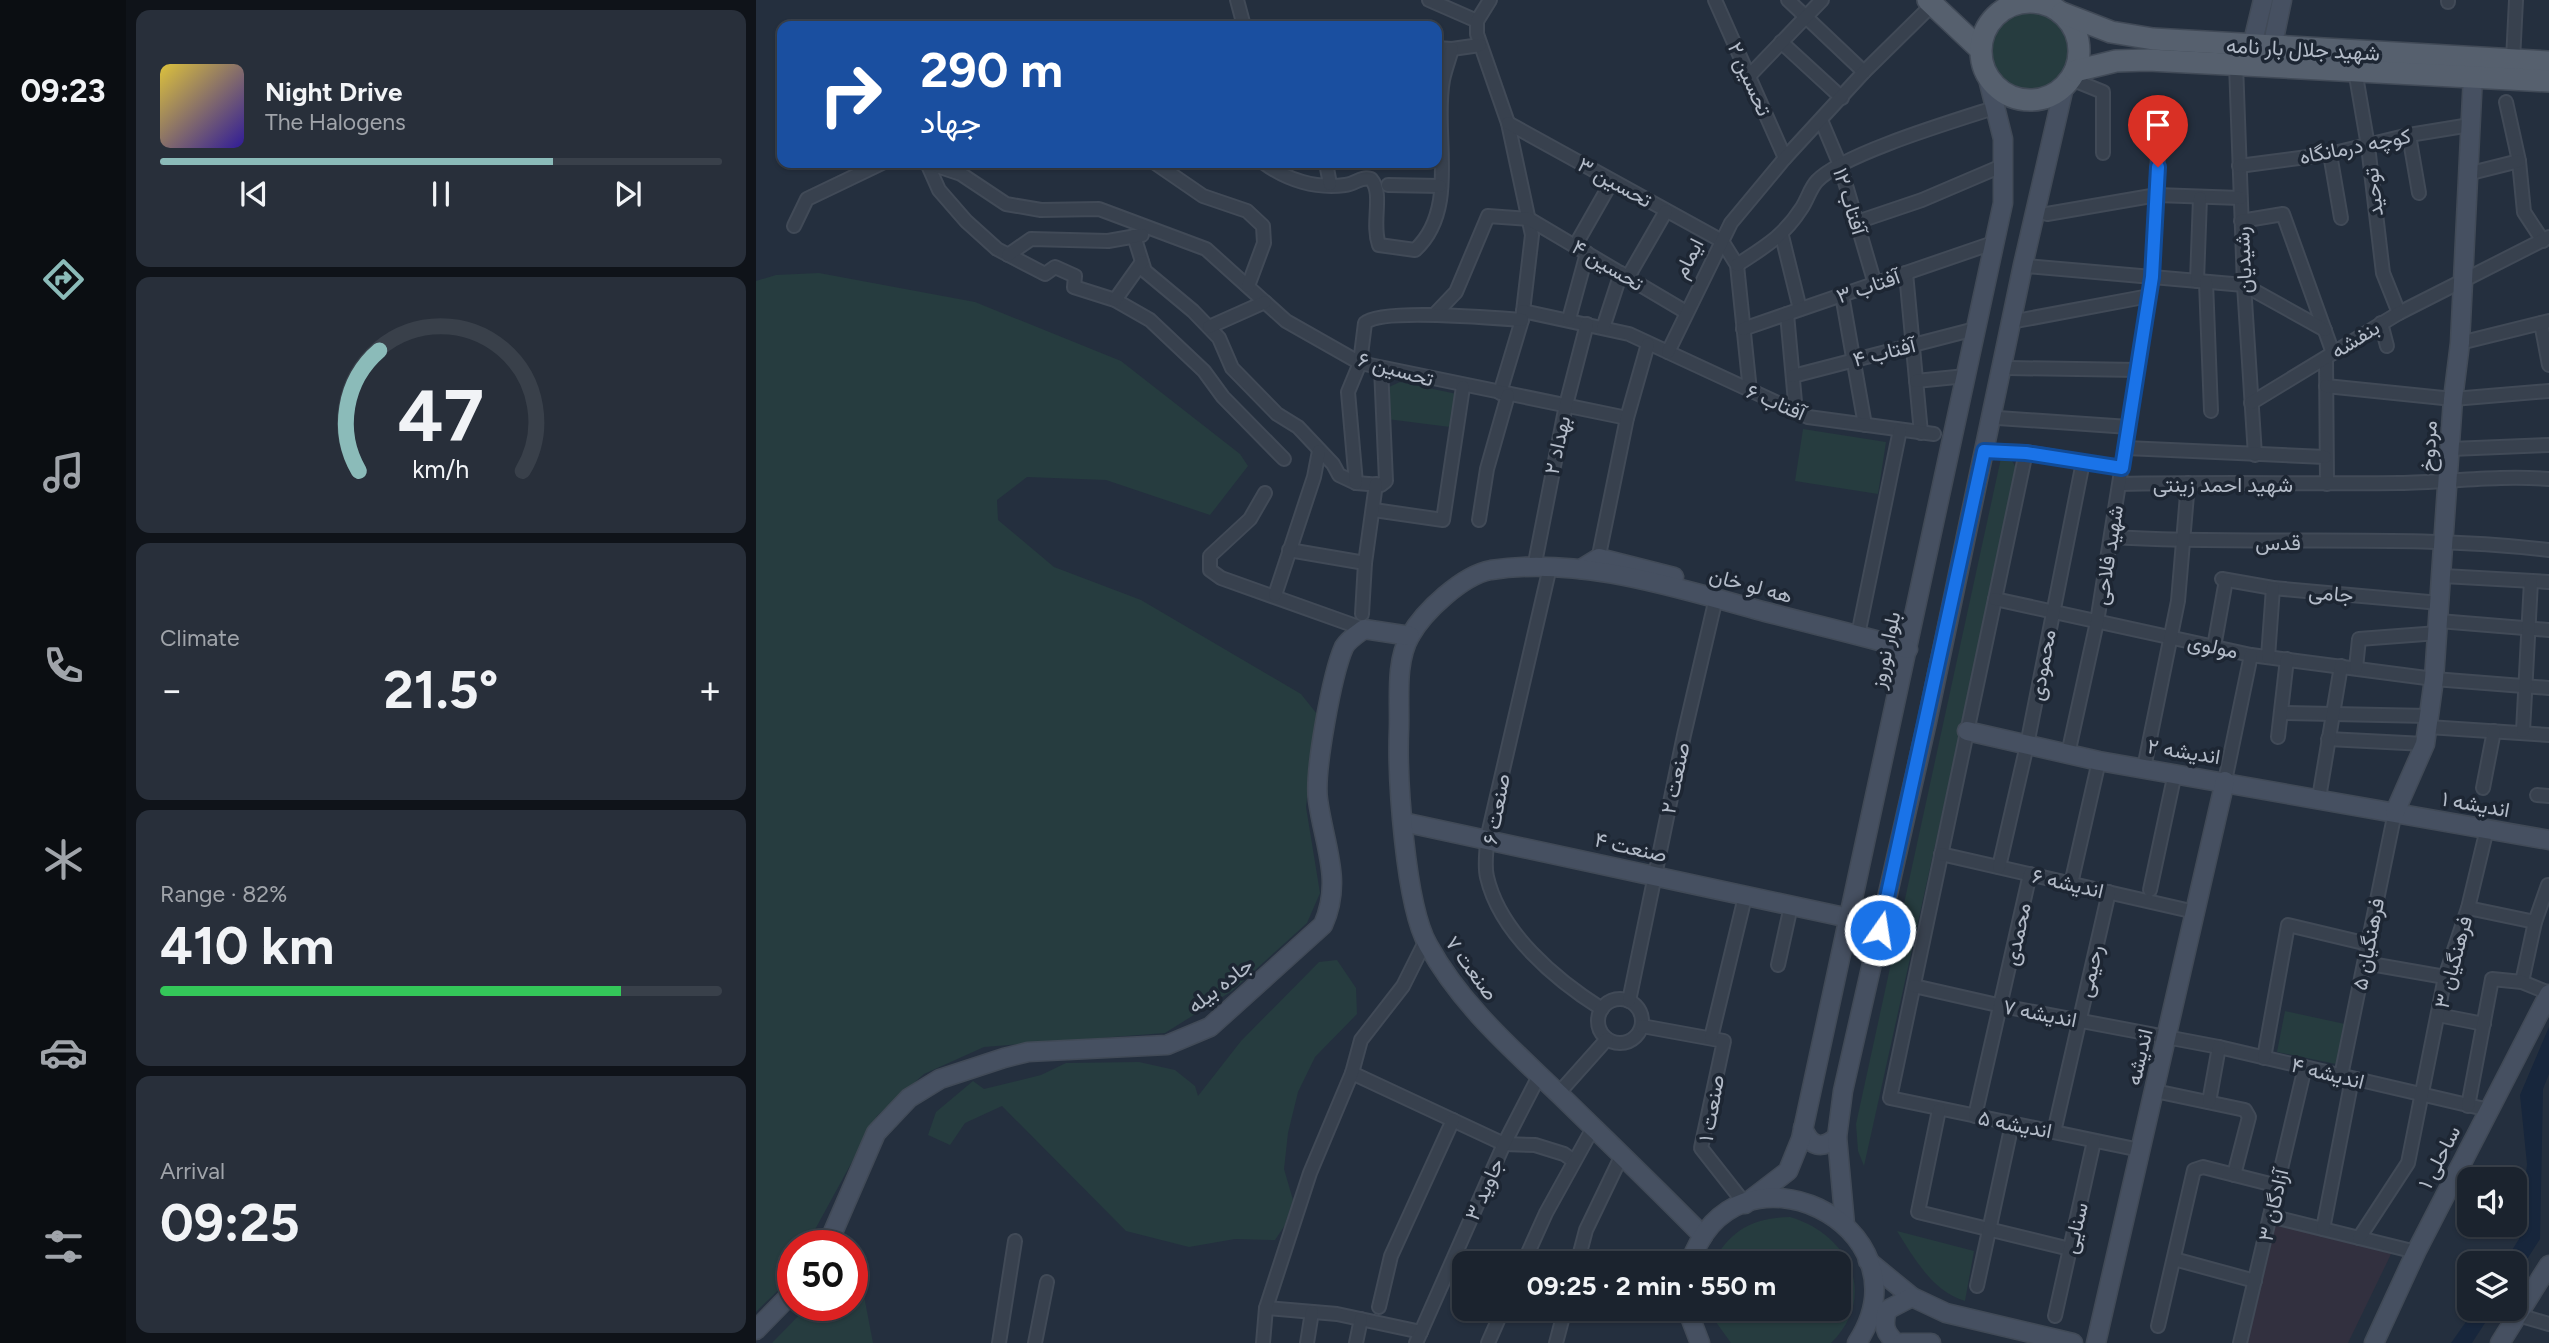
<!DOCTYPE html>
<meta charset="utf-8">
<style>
body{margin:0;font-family:Figtree,Vazirmatn,sans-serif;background:#282f3a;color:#f1f3f6;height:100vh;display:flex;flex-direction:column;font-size:26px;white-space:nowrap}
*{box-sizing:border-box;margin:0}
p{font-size:23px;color:#a0a4aa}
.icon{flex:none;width:38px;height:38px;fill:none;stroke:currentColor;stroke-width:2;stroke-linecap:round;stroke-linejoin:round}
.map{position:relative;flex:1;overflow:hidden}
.details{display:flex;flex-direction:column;gap:10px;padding:10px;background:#0f1319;width:630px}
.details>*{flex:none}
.hud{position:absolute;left:21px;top:21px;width:665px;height:147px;border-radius:14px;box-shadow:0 2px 5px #0004,0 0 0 2px #39404a;background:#1a4fa0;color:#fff;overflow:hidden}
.tools{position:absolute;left:1701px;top:1167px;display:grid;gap:14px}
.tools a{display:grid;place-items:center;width:70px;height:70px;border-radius:14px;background:#1b232e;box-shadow:0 2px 5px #0004,0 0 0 2px #39404a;font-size:35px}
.speed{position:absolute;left:21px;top:1230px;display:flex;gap:14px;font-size:35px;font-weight:700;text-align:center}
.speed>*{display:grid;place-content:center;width:91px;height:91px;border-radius:50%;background:#1b232e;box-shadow:0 2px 5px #0004,0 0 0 2px #39404a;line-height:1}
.speed .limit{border:10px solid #d22;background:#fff;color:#111}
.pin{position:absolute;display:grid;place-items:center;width:60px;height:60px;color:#fff;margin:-72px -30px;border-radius:50% 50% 50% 0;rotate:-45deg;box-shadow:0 0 7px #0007}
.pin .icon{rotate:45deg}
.me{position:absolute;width:77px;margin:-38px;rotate:13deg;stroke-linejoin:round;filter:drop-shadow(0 0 5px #0008)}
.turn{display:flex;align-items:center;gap:24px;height:147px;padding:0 28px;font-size:32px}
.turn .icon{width:91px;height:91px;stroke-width:2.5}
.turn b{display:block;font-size:49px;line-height:60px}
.big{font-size:52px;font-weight:700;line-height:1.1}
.details .card{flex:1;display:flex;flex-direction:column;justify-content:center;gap:10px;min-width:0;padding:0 24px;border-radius:14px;background:#282f3a}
.details .dial{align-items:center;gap:0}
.dial svg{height:182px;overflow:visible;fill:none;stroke:#39404a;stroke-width:7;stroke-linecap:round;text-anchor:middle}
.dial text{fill:#f1f3f6;stroke:none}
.song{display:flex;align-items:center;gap:21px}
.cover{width:84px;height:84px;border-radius:10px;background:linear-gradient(135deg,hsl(50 70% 55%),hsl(250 70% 35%))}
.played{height:7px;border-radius:4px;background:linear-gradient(90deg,#8bbbb9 70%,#39404a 70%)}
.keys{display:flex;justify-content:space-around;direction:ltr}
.heat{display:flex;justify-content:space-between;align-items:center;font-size:38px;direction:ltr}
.charge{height:10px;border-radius:5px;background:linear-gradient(90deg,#34c759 82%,#39404a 0)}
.trip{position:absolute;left:696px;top:1251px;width:399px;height:70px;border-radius:14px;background:#1b232e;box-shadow:0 2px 5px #0004,0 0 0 2px #39404a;font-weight:700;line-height:70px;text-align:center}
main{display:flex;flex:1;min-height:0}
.tabs{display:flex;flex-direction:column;width:126px;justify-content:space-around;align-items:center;background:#0b0e12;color:#a0a4aa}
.tabs .icon{width:49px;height:49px}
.tabs .selected{color:#8bbbb9}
.tabs b{font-size:32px;color:#f1f3f6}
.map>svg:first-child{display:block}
.medical{fill:#32303f}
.green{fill:#263c3f}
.water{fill:#17263c}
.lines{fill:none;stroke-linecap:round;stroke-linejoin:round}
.street-casing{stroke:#414a57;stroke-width:16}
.secondary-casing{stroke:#414a57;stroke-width:21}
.primary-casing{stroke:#414a57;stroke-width:24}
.street{stroke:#38414e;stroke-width:12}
.secondary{stroke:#465061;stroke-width:18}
.primary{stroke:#56606e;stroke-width:21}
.route-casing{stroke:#114b97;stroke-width:18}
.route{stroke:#1a73e8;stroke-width:12}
.labels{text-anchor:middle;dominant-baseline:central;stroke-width:7;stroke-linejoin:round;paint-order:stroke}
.street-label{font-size:21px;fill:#b4bcc9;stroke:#1d2633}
</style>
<main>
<nav class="tabs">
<b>09:23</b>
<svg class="icon selected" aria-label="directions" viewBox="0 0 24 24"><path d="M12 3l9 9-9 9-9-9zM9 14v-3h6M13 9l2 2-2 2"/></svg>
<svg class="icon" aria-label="music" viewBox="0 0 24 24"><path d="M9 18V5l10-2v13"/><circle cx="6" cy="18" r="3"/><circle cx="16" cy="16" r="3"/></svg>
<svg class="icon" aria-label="phone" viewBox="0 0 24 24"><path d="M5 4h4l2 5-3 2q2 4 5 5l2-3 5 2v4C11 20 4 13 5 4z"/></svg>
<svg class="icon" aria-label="climate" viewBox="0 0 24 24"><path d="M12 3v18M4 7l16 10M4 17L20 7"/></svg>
<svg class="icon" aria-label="car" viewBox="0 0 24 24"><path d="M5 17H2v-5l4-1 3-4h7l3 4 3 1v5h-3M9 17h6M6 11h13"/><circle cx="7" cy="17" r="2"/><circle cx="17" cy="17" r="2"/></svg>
<svg class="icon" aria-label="filters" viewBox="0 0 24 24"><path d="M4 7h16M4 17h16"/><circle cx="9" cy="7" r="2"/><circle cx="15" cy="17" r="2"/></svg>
</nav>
<section class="details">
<div class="card">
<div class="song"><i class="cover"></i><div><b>Night Drive</b><p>The Halogens</p></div></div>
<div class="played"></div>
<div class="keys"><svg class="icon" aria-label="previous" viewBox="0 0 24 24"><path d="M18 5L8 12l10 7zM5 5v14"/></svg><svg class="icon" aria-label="pause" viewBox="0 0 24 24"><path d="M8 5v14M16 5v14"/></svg><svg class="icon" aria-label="next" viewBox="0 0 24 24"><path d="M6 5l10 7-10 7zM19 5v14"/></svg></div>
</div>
<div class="card dial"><svg viewBox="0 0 100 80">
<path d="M14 69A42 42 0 1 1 86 69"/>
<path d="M14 69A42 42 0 0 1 23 16" stroke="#8bbbb9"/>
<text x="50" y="56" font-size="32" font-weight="700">47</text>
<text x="50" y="72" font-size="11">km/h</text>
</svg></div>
<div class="card"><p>Climate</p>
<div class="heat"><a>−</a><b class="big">21.5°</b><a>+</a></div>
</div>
<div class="card"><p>Range · 82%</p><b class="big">410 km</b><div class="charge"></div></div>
<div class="card"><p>Arrival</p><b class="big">09:25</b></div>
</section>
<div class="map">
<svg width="1793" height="1343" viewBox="0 0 1793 1343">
<rect width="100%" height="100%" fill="#242f3e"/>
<path class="medical" d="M1519,1222L1637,1250L1592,1343H1489Z"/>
<g class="green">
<circle cx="1273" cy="51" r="41"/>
<path d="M63,273L219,302L365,361L484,454L492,466L454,515L350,480L271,477L241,500L242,520L298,567L385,600L545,694L561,714L550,807L564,893L551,923L476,991L409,1033L228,1047L168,1074L121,1116L50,1246H37C37,1284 25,1286 0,1312V281L20,275Z"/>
<path d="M644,382L701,394L694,427L631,419L633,387Z"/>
<path d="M1047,429L1130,442L1122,494L1039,481Z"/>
<path d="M1245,458L1255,459L1262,471L1108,1166L1102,1151L1100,1124Z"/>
<path d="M581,960L600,988L601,1014L559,1057L542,1092L532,1133L528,1169L537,1200L529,1225L519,1240L479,1239L433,1247L370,1231L246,1106L209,1123L194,1145L172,1135L180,1112L217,1081L228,1089L285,1075L310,1063L383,1062L419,1070L439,1086L442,1096L485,1041L563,962Z"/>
<path d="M1529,1011L1589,1024L1580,1064L1521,1052Z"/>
<path d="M1034,1217C1093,1234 1123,1296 1075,1343H975L957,1318L955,1309H1083V1264L957,1263C974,1230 997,1218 1034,1217Z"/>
<path d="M1141,1231L1218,1251L1209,1301C1177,1292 1158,1258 1141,1231Z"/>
<path d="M96,1278L105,1280L117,1343H16L52,1306H96Z"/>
</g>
<g class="water">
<path d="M1793,1027V1074L1787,1089L1784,1239L1759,1278V1264L1748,1263L1763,1239L1771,1164L1764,1095Z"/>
<path d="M1719,1309H1738L1716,1343H1695Z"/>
</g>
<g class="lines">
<g class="street-casing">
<g id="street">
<path d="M481,0L488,26"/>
<path d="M673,0L721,21"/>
<path d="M734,0L721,21V34L752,123L776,235L766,320L744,393"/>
<path d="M959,0L1029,158"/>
<path d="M1032,0L1108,72"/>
<path d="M1692,2V0"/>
<path d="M1025,42L1086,98"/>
<path d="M681,48L696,49L724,45"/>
<path d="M1757,60L1760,0"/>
<path d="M1480,64L1488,285L1499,455"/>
<path d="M1599,70L1612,146L1627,273L1643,313"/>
<path d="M993,76L1066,0"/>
<path d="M1315,79L1347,92V153"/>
<path d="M1750,102L1763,161L1768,212L1787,241"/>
<path d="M1065,120L1084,165L1119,284"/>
<path d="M752,123L966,241L981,265L994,391"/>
<path d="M1653,135L1663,193"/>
<path d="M1574,154L1585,218"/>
<path d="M171,163L183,190L210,221L241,249L289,274L299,267L319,276L318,287L359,300L394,320L448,371L467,397L528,459"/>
<path d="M172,163L205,174L250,204L285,210L343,209L450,249L530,321L604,363L871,418"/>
<path d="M399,163L447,196L491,211L507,226L508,243L492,286"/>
<path d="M508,163C531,180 560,189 589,185C600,184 604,176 615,179C628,194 615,222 623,245L659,250C704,209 677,135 687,80C689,70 693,60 696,49"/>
<path d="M570,163L574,184"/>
<path d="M1483,166L1574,154L1653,135L1714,125"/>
<path d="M1711,174L1763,161"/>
<path d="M632,185L684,186"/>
<path d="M1291,214L1401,195L1484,198"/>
<path d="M1485,221L1527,214L1577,353"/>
<path d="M1101,222L1166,200L1248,165"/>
<path d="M38,226L51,199L126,163"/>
<path d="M378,236L389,271L437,311L463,338L476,368L521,414L542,427L577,464L583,475L600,483L625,485L630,481L625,368"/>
<path d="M1026,236L1044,309"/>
<path d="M819,246L856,181"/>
<path d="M252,255L275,239L352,241L386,235"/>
<path d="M981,265C1008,247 1027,237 1045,209C1051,201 1054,188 1061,181C1086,154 1201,120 1241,107"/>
<path d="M1271,266L1488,285L1569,330"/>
<path d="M1150,273L1165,433"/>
<path d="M872,277L910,211"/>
<path d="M1441,281L1444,198"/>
<path d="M1450,282L1455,411"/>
<path d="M1086,295L1109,425"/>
<path d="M359,300L386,262"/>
<path d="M767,311L873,334L1052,417L1178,434"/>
<path d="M679,314L700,292L732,216L773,219L930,312"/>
<path d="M1031,314L1040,413"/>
<path d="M813,319L831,253"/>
<path d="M1260,321L1393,296"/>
<path d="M1625,323L1631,346"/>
<path d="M1785,323L1793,365"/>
<path d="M453,327L509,302"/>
<path d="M847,328L865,273"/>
<path d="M987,329L1237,243"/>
<path d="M1704,343L1793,321"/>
<path d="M912,352L975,223L1029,158L1108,72L1177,4"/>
<path d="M1570,358L1571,484"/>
<path d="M1252,368L1382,370"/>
<path d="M1037,376L1219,329"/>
<path d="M1160,381L1210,376"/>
<path d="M1570,386L1697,399L1793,391"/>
<path d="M1495,403L1643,313L1793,237"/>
<path d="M1242,418L1373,427"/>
<path d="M1370,448L1569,457"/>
<path d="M1695,449L1793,445"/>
<path d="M1228,451L1270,452L1366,468"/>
<path d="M1270,452L1134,1098L1384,1150"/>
<path d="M600,483L592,392L604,363L609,323C625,308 739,318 766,320"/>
<path d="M1364,484C1457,482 1550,484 1643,483C1693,482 1743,475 1793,479"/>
<path d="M509,493L494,519L454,556V570L465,578L608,629"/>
<path d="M618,510L687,520L707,387"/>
<path d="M723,520L731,469L752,395"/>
<path d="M1355,537C1501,546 1648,533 1793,550"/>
<path d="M533,550L609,563"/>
<path d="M841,565L871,418L892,344"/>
<path d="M794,567L731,839C731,850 728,865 731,877C744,933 800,980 846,1009"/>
<path d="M778,568L810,405L831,324"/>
<path d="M1687,576L1793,582"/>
<path d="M1466,579L1517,588L1684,603"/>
<path d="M519,595L558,477L563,451"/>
<path d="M1239,599L1495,655L1678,679L1793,688"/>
<path d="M606,614L609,563L620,484"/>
<path d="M1683,621L1793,630"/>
<path d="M1102,635L1144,430"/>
<path d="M1458,647L1470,580"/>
<path d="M1512,657L1517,588"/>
<path d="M1600,668L1603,639L1682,633"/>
<path d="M1525,713L1673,716"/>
<path d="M1672,727L1793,735"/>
<path d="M1767,731L1775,581"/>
<path d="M1522,737L1531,659"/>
<path d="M1572,739L1669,744"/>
<path d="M1312,754L1341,622L1396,277L1404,113"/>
<path d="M1388,768L1422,601L1432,483"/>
<path d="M1469,781L1495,655"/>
<path d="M1727,788L1738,731"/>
<path d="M1781,795L1793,796"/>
<path d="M1563,798L1585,666"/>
<path d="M1185,854L1439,912"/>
<path d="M1243,867L1271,745L1327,462"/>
<path d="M1315,884L1343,761"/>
<path d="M1394,890L1419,773"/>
<path d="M1712,908L1779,922"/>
<path d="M1609,963L1689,977"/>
<path d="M1022,965L1035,906"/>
<path d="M1766,982L1779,922L1792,885"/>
<path d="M1158,986L1246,1006L1463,1047L1733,1110"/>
<circle cx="864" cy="1021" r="22"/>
<path d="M873,1001L928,735L960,598"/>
<path d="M1682,1015L1728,1024"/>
<path d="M886,1026L968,1041L945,1148L989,1204"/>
<path d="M955,1038L989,897"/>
<path d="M1508,1058L1532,925L1612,944"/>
<path d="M596,1073L748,1144L779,1145L808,1154L818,1161"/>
<path d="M1585,1076L1639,812"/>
<path d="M1399,1091L1489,1110L1493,1117L1478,1175"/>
<path d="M802,1094L851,1039"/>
<path d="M1453,1102L1463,1047"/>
<path d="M1712,1106L1736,979L1766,982L1793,993"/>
<path d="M1183,1110L1162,1212L1314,1249"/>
<path d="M1219,1116L1274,874"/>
<path d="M1298,1132L1353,892"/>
<path d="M1514,1216L1660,1252"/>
<path d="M1567,1229L1596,1079"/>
<path d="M1603,1238L1652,1163L1689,977L1712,908L1731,829"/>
<path d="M1418,1259L1499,1281"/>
<path d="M767,1264L790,1213L837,1128"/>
<path d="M821,1264L830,1230L866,1155"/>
<path d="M1221,1286L1256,1124"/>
<path d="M623,1307L635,1256L697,1120"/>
<path d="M510,1308L581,1314L665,1332"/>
<path d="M1762,1315L1793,1324"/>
<path d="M1299,1316L1338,1141"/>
<path d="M1402,1326L1438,1170L1447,1167L1522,1186"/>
<path d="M243,1343L259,1241"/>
<path d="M279,1343L291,1282"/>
<path d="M507,1343L510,1308L554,1173L596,1073L605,1040L647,986L669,942"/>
<path d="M551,1343L556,1312"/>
<path d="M600,1343L605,1319"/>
<path d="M660,1343L748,1144L783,1076"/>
<path d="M732,1343L747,1309"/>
<path d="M800,1343L809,1309"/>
<path d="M1484,1343L1549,1067"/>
</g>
</g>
<g class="secondary-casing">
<g id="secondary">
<path d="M1496,46L1507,0"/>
<path d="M1516,48L1526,0"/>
<path d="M825,569L843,558L918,577"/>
<path d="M1211,731L1343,761L1793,840"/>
<path d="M1639,812L1669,744L1678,679L1697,399L1704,343L1717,75"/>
<path d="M647,822L1093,918"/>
<path d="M1047,1128C1054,1147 1066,1150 1081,1137"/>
<path d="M989,1204L1032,1171L1045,1139L1247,203V139L1233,83"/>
<path d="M1089,1225L1081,1137L1087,1091L1171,722L1267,265L1308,87"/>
<path d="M947,1236C900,1188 852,1142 804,1095C755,1048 705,1005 672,945C649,905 641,777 643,729C644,700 639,662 654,636C668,611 707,575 735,570C825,556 921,588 1006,611C1055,624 1104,635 1152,649"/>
<path d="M71,1246L120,1133L153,1098L184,1079L248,1058L272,1052L411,1045L454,1027L567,925C587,881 568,845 562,800C558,772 576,674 588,647C592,640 601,634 608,629L654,636"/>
<path d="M1112,1261L1156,1297L1190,1313L1317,1343"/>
<path d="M934,1264C977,1128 1178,1225 1101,1343"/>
<path d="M931,1309L944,1343"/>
<path d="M0,1330L37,1292"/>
<path d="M1140,1343C1128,1332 1127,1325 1131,1310L1156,1297"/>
<path d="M1146,1343H1175"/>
<path d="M1340,1343L1469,781"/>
<path d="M1618,1343L1660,1252L1793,994"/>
<path d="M1744,1343L1793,1265"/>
</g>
</g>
<g class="primary-casing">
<g id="primary">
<path d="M1172,0L1224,49"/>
<circle cx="1274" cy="51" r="49"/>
<path d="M1306,13L1355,32L1397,39L1793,62"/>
<path d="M1319,71L1360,61L1392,60L1793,81"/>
</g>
</g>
<use href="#street" class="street"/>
<use href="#secondary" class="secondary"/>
<use href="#primary" class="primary"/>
</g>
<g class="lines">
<g class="route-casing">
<path id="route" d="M1124,930L1228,451L1270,453L1366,468L1396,277L1402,167"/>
</g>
<use href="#route" class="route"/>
</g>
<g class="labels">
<g class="street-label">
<text transform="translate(1547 49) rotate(3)">شهید جلال بار نامه</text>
<text transform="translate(994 79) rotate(66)">تحسین ۲</text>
<text transform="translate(1599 146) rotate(-11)">کوچه درمانگاه</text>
<text transform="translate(859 182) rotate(29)">تحسین ۳</text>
<text transform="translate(1617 192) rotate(-96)">توحید</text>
<text transform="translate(1094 201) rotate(73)">آفتاب ۱۲</text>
<text transform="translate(932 258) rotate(-63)">ایمام</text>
<text transform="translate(1487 260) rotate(-93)">رشیدیان</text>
<text transform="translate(852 265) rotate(31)">تحسین ۴</text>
<text transform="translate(1112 286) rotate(-19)">آفتاب ۳</text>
<text transform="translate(1599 339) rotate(-32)">بنفشه</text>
<text transform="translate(1128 352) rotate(-14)">آفتاب ۴</text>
<text transform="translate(640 369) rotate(16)">تحسین ۶</text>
<text transform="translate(1020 402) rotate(23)">آفتاب ۶</text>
<text transform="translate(801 445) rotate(-78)">بهداد ۲</text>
<text transform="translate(1672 446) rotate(-87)">مردوخ</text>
<text x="1467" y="484">شهید احمد زینتی</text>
<text x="1522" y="542">قدس</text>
<text transform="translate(1352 555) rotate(-81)">شهید فلاحی</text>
<text transform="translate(995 585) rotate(15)">هه لو خان</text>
<text transform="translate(1575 593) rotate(5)">جامی</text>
<text transform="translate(1457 646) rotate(12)">مولوی</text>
<text transform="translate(1129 650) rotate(-78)">بلوار نوروز</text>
<text transform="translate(1286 665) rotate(-80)">محمودی</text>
<text transform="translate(1428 751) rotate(9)">اندیشه ۲</text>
<text transform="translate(919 778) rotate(-78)">صنعت ۲</text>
<text transform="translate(1720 804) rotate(10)">اندیشه ۱</text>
<text transform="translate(740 809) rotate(-79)">صنعت ۶</text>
<text transform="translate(875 847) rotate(13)">صنعت ۴</text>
<text transform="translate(1312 883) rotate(13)">اندیشه ۶</text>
<text transform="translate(1261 934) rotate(-78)">محمدی</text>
<text transform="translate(1612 944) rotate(-79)">فرهنگیان ۵</text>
<text transform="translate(1697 962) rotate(-75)">فرهنگیان ۳</text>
<text transform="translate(716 968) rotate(54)">صنعت ۷</text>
<text transform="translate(1334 971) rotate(-77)">رحیمی</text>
<text transform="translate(464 985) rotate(-38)">جاده بیله</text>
<text transform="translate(1284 1013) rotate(11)">اندیشه ۷</text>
<text transform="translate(1383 1057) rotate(-77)">اندیشه</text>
<text transform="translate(1572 1073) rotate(14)">اندیشه ۴</text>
<text transform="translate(955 1108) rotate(-80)">صنعت ۱</text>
<text transform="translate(1259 1124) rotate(11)">اندیشه ۵</text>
<text transform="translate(1683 1157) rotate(-63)">ساحلی ۱</text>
<text transform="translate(728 1189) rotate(-66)">جاوید ۳</text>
<text transform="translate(1517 1205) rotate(-77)">آزادگان ۳</text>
<text transform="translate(1319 1228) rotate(-77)">سنایی</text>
</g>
</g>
</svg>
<div class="tools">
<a><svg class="icon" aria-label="sound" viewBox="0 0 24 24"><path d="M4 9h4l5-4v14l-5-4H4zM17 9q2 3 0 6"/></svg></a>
<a><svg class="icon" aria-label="layers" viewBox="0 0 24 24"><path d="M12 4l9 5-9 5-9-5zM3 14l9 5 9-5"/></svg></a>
</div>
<div class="speed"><div class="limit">50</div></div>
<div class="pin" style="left:1402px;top:167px;background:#d93025"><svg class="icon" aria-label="arrive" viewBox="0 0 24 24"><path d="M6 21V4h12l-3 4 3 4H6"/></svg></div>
<svg class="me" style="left:1124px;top:930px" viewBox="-20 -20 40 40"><circle r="17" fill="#1a73e8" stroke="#fff" stroke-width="3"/><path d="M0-11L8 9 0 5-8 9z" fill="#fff"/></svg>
<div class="trip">09:25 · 2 min · 550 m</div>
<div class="hud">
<div class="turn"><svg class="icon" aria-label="right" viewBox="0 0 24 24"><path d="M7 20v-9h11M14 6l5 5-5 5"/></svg><div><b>290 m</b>جهاد</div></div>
</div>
</div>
</main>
